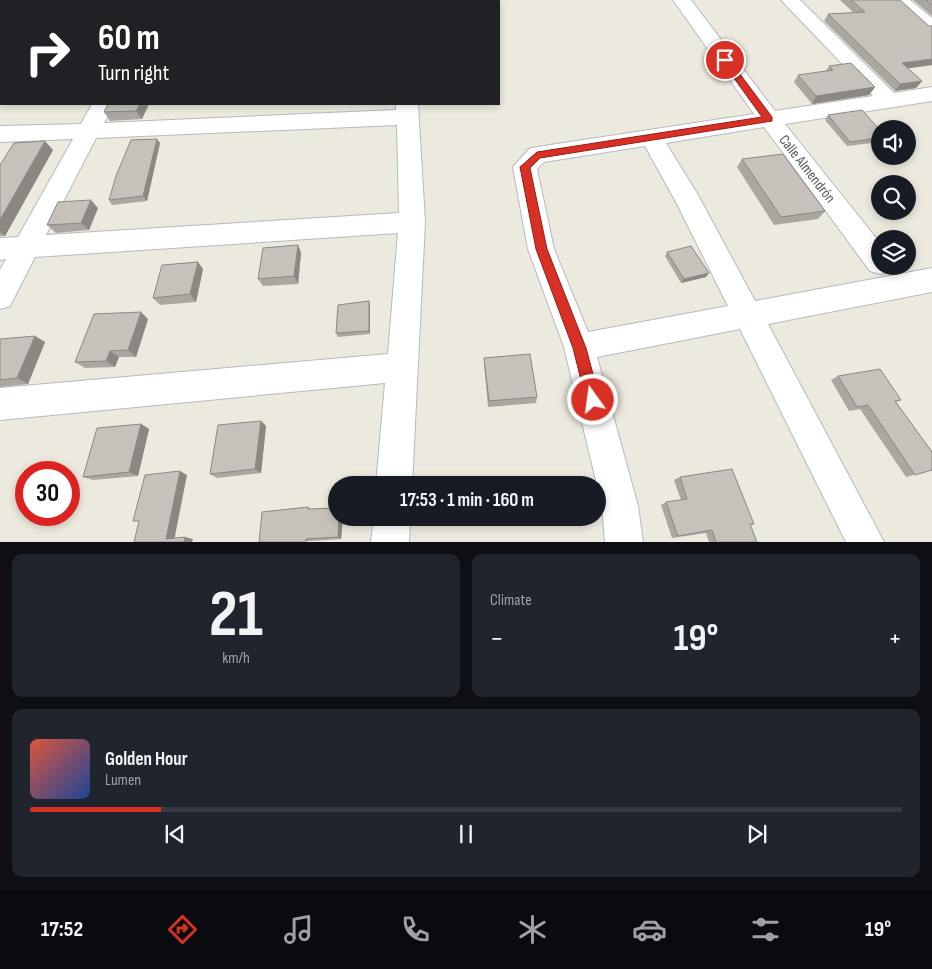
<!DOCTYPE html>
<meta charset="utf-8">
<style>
body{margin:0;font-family:"Sofia Sans Condensed",sans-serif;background:#20242c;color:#f1f3f6;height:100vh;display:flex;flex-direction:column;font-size:19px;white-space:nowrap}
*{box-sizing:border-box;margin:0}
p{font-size:16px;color:#9ea1a6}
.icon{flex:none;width:28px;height:28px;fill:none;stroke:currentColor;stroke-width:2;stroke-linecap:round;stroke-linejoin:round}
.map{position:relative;height:542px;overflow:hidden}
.details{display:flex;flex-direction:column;gap:12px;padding:12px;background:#0d0f14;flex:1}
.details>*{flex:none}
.banner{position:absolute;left:0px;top:0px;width:500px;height:105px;box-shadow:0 2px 8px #0003;background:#202124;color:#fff;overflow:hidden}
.buttons{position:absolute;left:871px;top:120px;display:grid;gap:10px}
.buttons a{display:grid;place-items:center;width:45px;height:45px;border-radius:50%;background:#171b24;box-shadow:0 2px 8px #0003;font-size:25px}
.speed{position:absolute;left:15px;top:461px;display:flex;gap:10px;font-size:25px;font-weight:700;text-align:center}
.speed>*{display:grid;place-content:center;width:65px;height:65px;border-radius:50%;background:#171b24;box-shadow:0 2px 8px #0003;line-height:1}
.speed .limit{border:8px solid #d22;background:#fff;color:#111}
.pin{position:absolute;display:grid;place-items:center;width:42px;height:42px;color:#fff;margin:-21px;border:2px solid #fff;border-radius:50%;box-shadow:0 1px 5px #0007}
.me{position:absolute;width:55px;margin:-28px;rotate:346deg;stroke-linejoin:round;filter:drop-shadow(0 0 4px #0008)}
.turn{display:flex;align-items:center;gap:18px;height:105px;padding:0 15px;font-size:22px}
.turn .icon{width:65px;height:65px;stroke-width:2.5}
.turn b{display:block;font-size:35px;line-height:42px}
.big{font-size:38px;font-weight:700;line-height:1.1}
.details .widget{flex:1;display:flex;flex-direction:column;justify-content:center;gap:8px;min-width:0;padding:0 18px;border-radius:10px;background:#20242c}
.details .dial{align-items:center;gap:0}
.dial b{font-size:65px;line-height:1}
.song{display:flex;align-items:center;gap:15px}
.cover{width:60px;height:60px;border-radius:8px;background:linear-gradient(135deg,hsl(10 70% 55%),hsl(220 70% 35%))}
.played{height:5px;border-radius:2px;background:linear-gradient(90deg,#d93025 15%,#363941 15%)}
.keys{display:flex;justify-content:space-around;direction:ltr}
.heat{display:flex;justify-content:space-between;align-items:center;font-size:28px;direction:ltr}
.details .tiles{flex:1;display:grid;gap:12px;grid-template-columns:1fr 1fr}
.widget:last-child{grid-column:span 2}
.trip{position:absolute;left:328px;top:476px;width:278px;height:50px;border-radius:25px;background:#171b24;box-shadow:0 2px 8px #0003;font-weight:700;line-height:50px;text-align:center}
.tabs{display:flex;height:80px;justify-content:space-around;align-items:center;background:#090b0e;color:#9ea1a6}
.tabs .icon{width:35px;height:35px}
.tabs .on{color:#d93025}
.tabs b{font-size:22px;color:#f1f3f6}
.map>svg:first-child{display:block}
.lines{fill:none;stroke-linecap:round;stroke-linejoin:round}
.minor-casing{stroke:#b6b9be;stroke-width:2}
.minor{fill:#fff;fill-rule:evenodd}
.wall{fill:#aaa7a1}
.shaded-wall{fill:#8b8883}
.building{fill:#c6c2bb;stroke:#8b8883}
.route{fill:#d93025;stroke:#8d1f18}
.labels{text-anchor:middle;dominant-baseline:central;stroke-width:4.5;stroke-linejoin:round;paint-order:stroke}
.street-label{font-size:15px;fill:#575b60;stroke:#fff}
</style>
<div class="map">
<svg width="932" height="542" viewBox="0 0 932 542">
<rect width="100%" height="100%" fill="#ece9de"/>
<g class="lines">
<g class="minor-casing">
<g id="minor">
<rect x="402" y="0" width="18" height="1"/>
<path d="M673,0H691L775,111L873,96L781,0H800L894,93L932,87V101L785,124L880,243V266H892L890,271L880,274L870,271L764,127L666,143L698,195L755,301L932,268V292L768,324L884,542H846L740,329L597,357L638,506L643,542H605L602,506L564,347L528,249L513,167L529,149L537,147L754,114ZM645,146L677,204L728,306L588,332L554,249L537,169L544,162Z"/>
<path d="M890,0H910L932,18V33L925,31Z"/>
<rect x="0" y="44" width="1" height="12"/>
<path d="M92,104H114L104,123L396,110V104H418L425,222L412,485H376L385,383L0,420V388L388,354L398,233L35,257L10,306L0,309V270L6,259L0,260V238L18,237L73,139L0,142V126L81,124ZM397,125L399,213L46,235L96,138Z"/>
<path d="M374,518H410L409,542H371Z"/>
</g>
</g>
<use href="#minor" class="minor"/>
</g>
<g class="wall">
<path d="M840,0H900L929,26H932V65L907,68L922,81L916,88L895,91L824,21L828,14L854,13Z"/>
<path d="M913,0H932V16Z"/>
<path d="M829,66L875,87L869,95L812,104L794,82L798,75L826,71Z"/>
<path d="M149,104L142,119L110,121L104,112Z"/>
<path d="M828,115L880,130V142L847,146L825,120Z"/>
<path d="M160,143L147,201L112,205L109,200Z"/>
<path d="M53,150L5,236H0V165Z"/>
<path d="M742,159L825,211L818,219L774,225L737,167Z"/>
<path d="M98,208L89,230L56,233L47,225Z"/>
<path d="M298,245L301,253L298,284L263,286L258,279Z"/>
<path d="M667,252L706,277L681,283L665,256Z"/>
<path d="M203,269L196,302L160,305L153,298Z"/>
<path d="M370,305V334L338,337L336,333Z"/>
<path d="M148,319L136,357H119L115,367L85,368L75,362Z"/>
<path d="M0,339L45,342L28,384L0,387Z"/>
<path d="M484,358L537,397L536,403L488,407L484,364Z"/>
<path d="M838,376L901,400L896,402L932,452V470L906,477L860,409L849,411L831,380Z"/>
<path d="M261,421L266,426L261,473L217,478L210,474Z"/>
<path d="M141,424L149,429L138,476L93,480L83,477Z"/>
<path d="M680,477L754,524L750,525L757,542H709L706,533L672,538L661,505L666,502L681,500L674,480Z"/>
<path d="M308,507L311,509L336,518H343L341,539L311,541L259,542Z"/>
</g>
<g class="shaded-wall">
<path d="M932,59V65L897,70L902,63Z"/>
<path d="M922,81L916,88L895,91L900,84Z"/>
<path d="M875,87L869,95L812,104L816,96Z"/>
<path d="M140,104H149L142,119L136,111Z"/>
<path d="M157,139L160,143L147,201L143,196Z"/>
<path d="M45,141L53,150L5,236L0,232V220Z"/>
<path d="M91,200L98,208L89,230L81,223Z"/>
<path d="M298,245L301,253L298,284L294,276Z"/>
<path d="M198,262L203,269L196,302L190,294Z"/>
<path d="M709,273L706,277L681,283L684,279Z"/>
<path d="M369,301L370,305V334L369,331Z"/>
<path d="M141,312L148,319L136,357L128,350Z"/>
<path d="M35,336L45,342L28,384L17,378Z"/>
<path d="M110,351L119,357L115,367L106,361Z"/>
<path d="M261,421L266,426L261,473L255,469Z"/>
<path d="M141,424L149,429L138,476L129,472Z"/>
<path d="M180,471L187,475L174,541L166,539Z"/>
<path d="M339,518H343L341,539L338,537Z"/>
<path d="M185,537L193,539L192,542H184Z"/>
</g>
<g class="building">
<path d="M195,0H230V1H194Z"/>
<rect x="312" y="0" width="25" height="1"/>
<path d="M851,0H900L929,26H932V59L902,63L922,81L900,84L828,14L865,12Z"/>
<path d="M926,0H932V5Z"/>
<path d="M851,63L875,87L816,96L798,75L833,70L829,66Z"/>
<path d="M108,104H140L136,111L104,112Z"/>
<path d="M862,110L880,130V138L850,142L828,115Z"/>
<path d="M157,139L143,196L109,200L116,176L131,140Z"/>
<path d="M45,141L0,220V165L14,143Z"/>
<path d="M783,154L825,211L781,217L742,159Z"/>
<path d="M91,200L81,223L47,225L58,202Z"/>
<path d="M298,245L294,276L258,279L263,248Z"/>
<path d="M691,246L709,273L684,279L667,252Z"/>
<path d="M198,262L190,294L153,298L162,265Z"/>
<path d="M369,301V331L336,333L338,305Z"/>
<path d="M141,312L128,350L110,351L106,361L75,362L94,314Z"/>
<path d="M35,336L17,378L0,380V339Z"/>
<path d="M530,354L537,397L489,401L484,358Z"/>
<path d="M880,369L901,400L895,401L932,452V470L915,475L868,405L857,407L838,376Z"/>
<path d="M261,421L255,469L210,474L218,425Z"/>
<path d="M141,424L129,472L83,477L97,428Z"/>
<path d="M732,469L754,524H750L757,542H716L712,530L678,536L666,502L687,499L680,477Z"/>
<path d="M180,471L166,539L185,537L184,542H134L139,521H133L145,475Z"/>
<path d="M308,507V509L336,508V518H339L338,537L306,539V542H259L262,512Z"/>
</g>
<path class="route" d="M725,57L728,58L772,117V121L540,158L530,168L547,249L586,348L600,400L598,405L593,407L588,405L586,400L573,348L536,249L520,167L537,152L762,117L721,60Z"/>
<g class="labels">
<g class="street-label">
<text transform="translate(807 169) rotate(52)">Calle Almendrón</text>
</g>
</g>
</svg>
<div class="buttons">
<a><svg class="icon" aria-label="sound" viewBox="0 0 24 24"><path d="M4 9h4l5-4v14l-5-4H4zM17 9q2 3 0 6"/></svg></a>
<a><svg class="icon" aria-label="search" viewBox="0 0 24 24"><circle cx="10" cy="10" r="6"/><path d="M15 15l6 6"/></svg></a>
<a><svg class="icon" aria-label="layers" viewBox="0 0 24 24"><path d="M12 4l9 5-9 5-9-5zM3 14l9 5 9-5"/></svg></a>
</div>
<div class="speed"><div class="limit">30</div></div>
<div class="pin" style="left:725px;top:60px;background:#d93025"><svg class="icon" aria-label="arrive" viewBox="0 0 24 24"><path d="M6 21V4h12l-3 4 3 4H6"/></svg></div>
<svg class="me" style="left:593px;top:400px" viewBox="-20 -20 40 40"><circle r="17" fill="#d93025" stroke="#fff" stroke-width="3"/><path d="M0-11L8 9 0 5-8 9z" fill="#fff"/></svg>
<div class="trip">17:53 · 1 min · 160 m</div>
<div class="banner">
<div class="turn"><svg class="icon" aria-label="right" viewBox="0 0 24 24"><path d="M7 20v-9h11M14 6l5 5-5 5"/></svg><div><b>60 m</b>Turn right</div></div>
</div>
</div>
<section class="details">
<div class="tiles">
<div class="widget dial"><b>21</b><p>km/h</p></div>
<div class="widget"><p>Climate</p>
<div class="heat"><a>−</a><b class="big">19°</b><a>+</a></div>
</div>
<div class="widget">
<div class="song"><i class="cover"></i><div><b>Golden Hour</b><p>Lumen</p></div></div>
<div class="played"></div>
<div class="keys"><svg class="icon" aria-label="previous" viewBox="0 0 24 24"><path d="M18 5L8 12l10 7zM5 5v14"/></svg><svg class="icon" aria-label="pause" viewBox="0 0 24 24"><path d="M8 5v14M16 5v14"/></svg><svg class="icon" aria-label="next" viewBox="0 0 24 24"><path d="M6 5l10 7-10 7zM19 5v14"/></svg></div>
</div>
</div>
</section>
<nav class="tabs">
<b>17:52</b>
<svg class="icon on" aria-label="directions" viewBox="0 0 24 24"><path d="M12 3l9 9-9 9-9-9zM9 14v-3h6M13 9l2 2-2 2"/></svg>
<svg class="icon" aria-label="music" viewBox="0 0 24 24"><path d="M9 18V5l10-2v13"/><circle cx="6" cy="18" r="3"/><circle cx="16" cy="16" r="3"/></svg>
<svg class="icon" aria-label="phone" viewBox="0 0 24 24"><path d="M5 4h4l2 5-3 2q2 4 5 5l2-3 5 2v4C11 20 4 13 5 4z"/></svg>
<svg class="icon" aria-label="climate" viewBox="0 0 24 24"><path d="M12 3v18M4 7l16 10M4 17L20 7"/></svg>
<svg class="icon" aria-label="car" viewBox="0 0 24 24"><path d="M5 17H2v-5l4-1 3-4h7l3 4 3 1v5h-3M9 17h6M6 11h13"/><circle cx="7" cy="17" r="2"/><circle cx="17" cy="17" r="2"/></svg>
<svg class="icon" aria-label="filters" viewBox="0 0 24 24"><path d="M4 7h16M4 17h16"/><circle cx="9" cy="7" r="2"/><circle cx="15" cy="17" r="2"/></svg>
<b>19°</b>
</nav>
